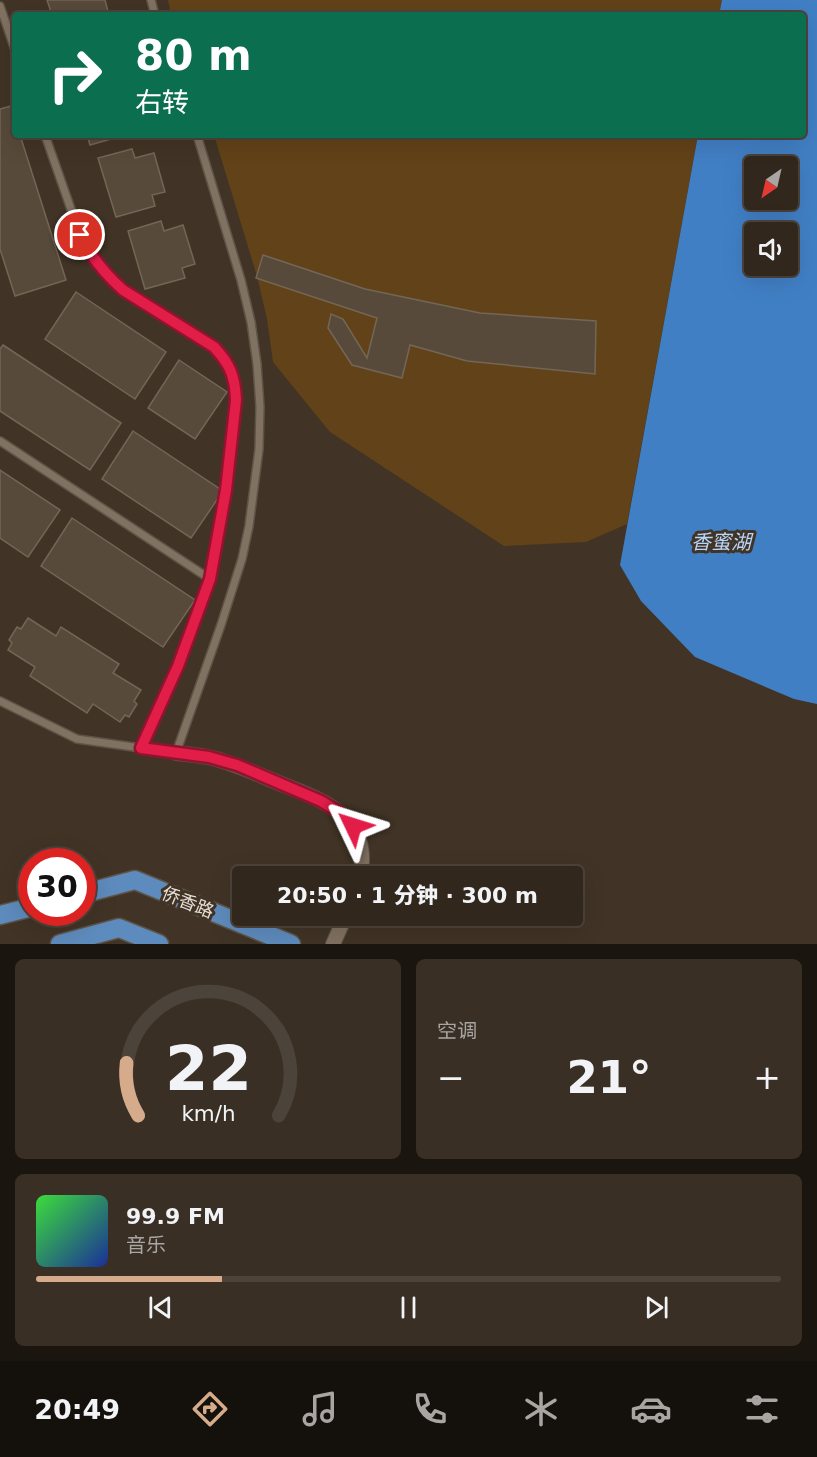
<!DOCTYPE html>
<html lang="zh">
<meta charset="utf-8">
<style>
body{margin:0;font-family:"DejaVu Sans","Noto Sans SC",sans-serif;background:#392f25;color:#f1f3f6;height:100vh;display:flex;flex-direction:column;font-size:22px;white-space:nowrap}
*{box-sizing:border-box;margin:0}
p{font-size:20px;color:#a8a5a3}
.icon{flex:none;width:33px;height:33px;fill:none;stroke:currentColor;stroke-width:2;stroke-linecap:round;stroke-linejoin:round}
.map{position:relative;height:944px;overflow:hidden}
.panel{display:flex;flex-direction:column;gap:15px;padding:15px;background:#1b150f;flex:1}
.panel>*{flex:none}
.hud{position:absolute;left:12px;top:12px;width:794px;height:126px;border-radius:6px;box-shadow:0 6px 24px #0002,0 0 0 2px #4c443b;background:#0b6e4f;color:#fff;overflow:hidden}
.needle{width:39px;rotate:214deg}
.fabs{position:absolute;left:744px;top:156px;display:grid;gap:12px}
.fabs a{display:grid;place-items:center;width:54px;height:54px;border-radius:6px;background:#31271c;box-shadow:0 6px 24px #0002,0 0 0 2px #4c443b;font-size:30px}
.speed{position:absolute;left:18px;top:848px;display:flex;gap:12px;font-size:30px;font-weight:700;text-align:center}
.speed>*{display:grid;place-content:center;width:78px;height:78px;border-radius:50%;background:#31271c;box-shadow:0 6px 24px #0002,0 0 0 2px #4c443b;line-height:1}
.speed .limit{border:9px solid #d22;background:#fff;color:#111}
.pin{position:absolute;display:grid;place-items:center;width:51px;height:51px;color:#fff;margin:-26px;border:3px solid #fff;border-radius:50%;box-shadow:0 2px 6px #0007}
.me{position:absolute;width:66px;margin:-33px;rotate:311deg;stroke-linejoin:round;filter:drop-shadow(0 0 4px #0008)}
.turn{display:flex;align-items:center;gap:21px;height:126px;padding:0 24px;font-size:27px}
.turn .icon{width:78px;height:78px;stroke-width:2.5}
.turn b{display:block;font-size:42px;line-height:51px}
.big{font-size:45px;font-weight:800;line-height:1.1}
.panel .tile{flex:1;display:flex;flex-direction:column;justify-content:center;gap:9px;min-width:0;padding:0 21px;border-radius:9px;background:#392f25}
.panel .dial{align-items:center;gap:0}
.dial svg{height:156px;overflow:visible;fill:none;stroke:#4c443b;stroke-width:7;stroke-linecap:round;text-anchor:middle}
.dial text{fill:#f1f3f6;stroke:none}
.song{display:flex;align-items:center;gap:18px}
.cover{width:72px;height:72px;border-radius:9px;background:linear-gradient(135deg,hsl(120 70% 55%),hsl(230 70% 35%))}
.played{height:6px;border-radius:3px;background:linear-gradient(90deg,#d6ab8b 25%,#4c443b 25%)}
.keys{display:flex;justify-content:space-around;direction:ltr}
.heat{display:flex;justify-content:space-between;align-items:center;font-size:33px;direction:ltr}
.panel .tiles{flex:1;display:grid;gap:15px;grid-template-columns:1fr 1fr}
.tile:last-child{grid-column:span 2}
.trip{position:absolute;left:232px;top:866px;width:351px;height:60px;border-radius:6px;background:#31271c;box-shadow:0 6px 24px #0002,0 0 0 2px #4c443b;font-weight:800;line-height:60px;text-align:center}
.menu{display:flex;height:96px;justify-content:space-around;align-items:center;background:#14100b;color:#a8a5a3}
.menu .icon{width:42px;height:42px}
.menu .selected{color:#d6ab8b}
.menu b{font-size:27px;color:#f1f3f6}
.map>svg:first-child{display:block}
.green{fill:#624218}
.water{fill:#417fc5;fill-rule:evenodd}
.building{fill:#574a3a;stroke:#746656;stroke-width:1.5}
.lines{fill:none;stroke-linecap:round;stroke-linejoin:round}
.lane-casing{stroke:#5d5347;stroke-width:10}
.street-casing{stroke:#5d5347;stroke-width:16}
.primary-casing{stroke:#5d5347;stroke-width:21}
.lane{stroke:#807161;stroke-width:7}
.street{stroke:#807161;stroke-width:14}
.primary{stroke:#5e8bbd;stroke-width:18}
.route-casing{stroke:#92132f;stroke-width:15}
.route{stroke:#e11d48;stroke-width:10}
.labels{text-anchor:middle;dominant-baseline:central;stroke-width:6;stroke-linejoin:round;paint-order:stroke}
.street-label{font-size:18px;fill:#e9e1d8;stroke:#413426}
.water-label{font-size:20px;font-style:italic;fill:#b7d6fb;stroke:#413426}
</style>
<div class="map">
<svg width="817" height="944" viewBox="0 0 817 944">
<rect width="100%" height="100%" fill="#413426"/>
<g class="green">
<path d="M168,0H722L719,15H171Z"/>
<path d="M214,135H698L627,524L586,542L504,546L330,432L273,362L267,319L257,276Z"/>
</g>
<path class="water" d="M722,0H817V704L794,699L695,657L641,601L620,565L698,135H802V15H719ZM754,166H788V200H754ZM754,232H788V266H754Z"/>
<g class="building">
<path d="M47,0H105L109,15H52Z"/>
<path d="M11,106L15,119V135H20L66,280L15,296L0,249V109Z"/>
<path d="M87,135H125L90,145Z"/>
<path d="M132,149L135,158L154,153L165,192L152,195L155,206L116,217L98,158Z"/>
<path d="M161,221L164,231L183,225L195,264L182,268L185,278L145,289L128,231Z"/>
<path d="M263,255L365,289L480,313L596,321L595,374L467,361L410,345L402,378L352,365L328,328L331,314L343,319L367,358L377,318L256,278Z"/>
<path d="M76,292L166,352L135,399L45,339Z"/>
<path d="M3,345L121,423L90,470L0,411V349Z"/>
<path d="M179,360L227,392L195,439L148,408Z"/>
<path d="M133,431L223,491L191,538L102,479Z"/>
<path d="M0,470L60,510L28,557L0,538Z"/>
<path d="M72,518L195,600L163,647L41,566Z"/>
<path d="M28,618L56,636L61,627L119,664L113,673L141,690L134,701L137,704L129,717L125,715L120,722L93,704L87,713L30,676L35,667L8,650L12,643L9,640L17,627L21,629Z"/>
</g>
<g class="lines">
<g class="lane-casing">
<g id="lane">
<path d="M151,0L155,15"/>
<path d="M0,6L15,50"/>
<path d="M45,135L80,235L88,251L98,265L110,278L123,290L214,347C230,364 235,376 235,400L226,490L210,579L178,666L141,748"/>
<path d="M0,441L210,579"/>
<path d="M0,701L77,739L176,753L221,625L242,559L249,526L259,449L260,407L257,364L251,322L241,280L197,135"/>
</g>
</g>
<g class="street-casing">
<g id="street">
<path d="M176,753C186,754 197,755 208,757C231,762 252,772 274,781C300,792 336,802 353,827C363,842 363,858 361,876"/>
<path d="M333,944L346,915"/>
</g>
</g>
<g class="primary-casing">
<g id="primary">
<path d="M82,894L135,880L291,944"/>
<path d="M0,915L32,907"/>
<path d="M60,944L119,928L159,944"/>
</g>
</g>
<use href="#lane" class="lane"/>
<use href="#street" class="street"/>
<use href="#primary" class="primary"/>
</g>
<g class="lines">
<g class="route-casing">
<path id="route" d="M80,235C91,257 105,274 123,290L214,347C230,364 235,376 236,400L226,490L210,579L178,666L141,748L209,757L237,765L321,801L339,812L353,826"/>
</g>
<use href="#route" class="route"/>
</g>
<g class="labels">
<g class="street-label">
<text transform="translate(188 902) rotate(22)">侨香路</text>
</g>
<g class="water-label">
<text x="721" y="542">香蜜湖</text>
</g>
</g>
</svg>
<div class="fabs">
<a><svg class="needle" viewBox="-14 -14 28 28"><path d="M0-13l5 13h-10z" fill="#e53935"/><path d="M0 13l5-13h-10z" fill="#a8a5a3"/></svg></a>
<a><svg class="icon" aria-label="sound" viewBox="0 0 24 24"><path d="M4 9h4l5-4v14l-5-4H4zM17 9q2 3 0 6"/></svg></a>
</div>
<div class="speed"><div class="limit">30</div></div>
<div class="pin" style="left:80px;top:235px;background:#d93025"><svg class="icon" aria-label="arrive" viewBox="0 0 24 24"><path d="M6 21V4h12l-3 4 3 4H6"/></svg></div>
<svg class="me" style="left:353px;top:826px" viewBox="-20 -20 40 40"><path d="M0-17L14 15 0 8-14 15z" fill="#e11d48" stroke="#fff" stroke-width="4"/></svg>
<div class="trip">20:50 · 1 分钟 · 300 m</div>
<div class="hud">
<div class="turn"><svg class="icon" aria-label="right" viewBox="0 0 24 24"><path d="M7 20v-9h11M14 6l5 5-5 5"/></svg><div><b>80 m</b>右转</div></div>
</div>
</div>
<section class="panel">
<div class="tiles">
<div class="tile dial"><svg viewBox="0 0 100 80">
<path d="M14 69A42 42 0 1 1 86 69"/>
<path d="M14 69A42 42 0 0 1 8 42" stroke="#d6ab8b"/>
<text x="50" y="56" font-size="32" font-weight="700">22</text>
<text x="50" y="72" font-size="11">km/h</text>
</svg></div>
<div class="tile"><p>空调</p>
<div class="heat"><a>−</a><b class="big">21°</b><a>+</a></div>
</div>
<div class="tile">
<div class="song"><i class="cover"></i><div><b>99.9 FM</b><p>音乐</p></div></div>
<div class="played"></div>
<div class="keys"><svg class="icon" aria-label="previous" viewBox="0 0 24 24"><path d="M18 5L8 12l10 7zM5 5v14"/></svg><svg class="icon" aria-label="pause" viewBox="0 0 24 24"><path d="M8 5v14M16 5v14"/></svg><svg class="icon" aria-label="next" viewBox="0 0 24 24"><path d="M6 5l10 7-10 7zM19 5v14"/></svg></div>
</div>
</div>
</section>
<nav class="menu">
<b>20:49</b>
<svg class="icon selected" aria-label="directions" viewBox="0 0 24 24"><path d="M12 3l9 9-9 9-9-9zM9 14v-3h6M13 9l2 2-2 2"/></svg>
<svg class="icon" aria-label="music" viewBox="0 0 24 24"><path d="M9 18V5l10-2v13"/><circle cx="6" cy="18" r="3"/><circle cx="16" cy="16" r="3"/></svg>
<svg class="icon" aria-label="phone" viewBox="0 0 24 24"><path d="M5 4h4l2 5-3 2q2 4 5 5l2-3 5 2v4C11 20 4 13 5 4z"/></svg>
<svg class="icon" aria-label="climate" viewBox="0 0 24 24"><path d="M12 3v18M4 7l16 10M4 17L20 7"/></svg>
<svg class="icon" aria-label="car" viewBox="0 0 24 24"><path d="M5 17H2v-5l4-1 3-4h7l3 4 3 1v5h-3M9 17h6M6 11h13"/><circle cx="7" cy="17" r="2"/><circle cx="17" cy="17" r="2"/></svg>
<svg class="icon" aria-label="filters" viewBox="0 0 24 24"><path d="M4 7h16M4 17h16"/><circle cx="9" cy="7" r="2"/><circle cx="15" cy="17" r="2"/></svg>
</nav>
